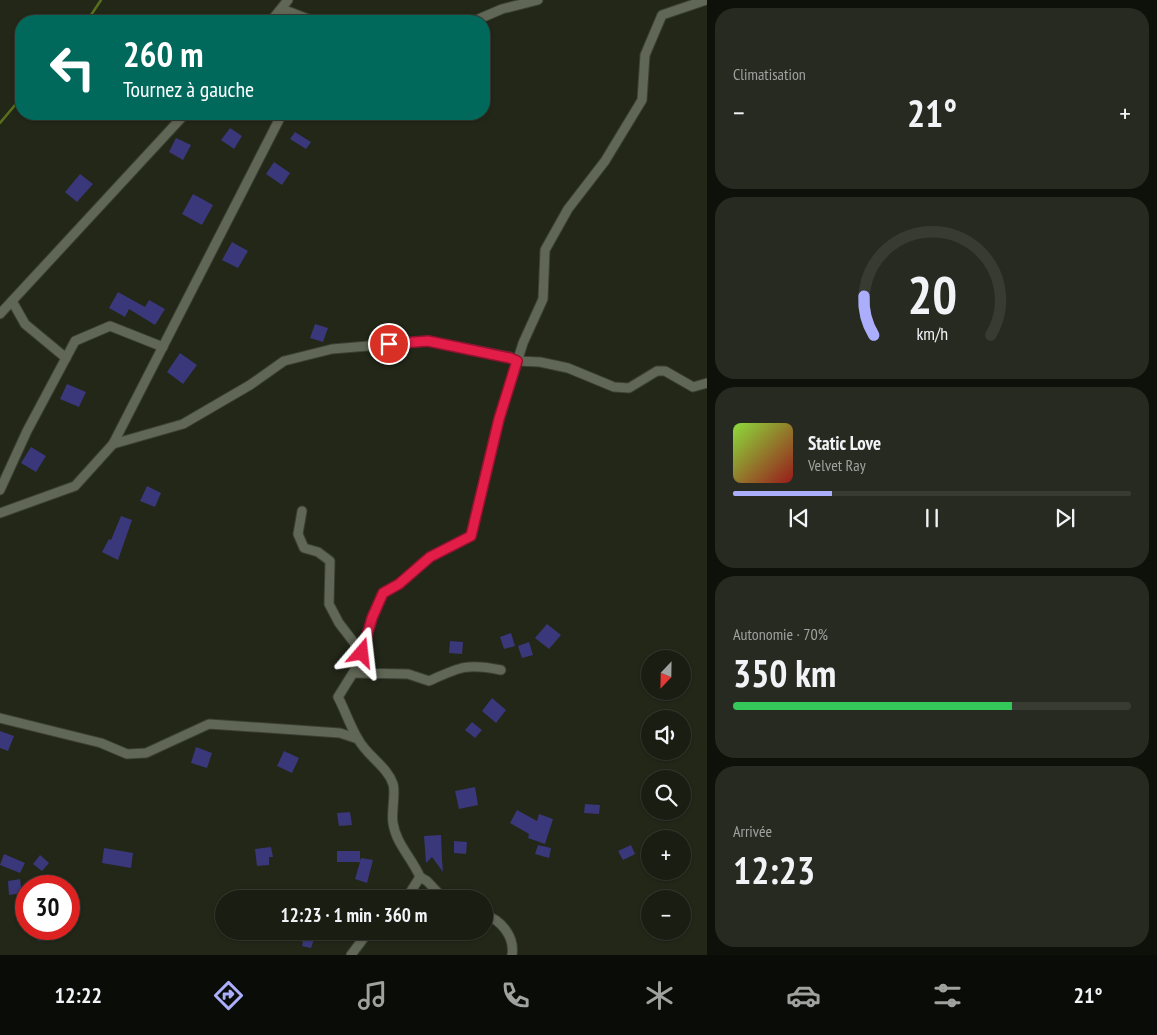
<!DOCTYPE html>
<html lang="fr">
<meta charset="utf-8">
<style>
body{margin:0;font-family:"PT Sans Narrow",sans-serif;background:#272a20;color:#f1f3f6;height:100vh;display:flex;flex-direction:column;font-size:19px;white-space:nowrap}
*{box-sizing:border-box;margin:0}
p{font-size:16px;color:#9fa29f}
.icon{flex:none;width:28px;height:28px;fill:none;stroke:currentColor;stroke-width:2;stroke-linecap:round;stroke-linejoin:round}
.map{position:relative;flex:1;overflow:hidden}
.side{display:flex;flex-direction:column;gap:8px;padding:8px;background:#0e100a;width:450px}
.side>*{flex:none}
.banner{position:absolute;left:15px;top:15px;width:475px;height:105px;border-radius:20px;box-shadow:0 1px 4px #0004,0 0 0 1px #383b32;background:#00695c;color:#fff;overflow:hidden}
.needle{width:32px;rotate:202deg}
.tools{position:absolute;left:641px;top:650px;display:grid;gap:10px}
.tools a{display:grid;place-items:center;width:50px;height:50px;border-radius:50%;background:#1a1d12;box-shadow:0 1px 4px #0004,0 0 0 1px #383b32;font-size:25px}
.speed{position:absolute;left:15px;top:875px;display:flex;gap:10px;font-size:25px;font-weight:700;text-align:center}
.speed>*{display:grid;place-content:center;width:65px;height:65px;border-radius:50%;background:#1a1d12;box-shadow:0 1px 4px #0004,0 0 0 1px #383b32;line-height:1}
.speed .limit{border:8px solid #d22;background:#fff;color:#111}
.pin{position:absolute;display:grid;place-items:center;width:42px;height:42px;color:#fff;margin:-21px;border:2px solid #fff;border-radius:50%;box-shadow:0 1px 5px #0007}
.me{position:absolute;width:55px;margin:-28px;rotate:17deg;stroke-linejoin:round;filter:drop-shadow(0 0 4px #0008)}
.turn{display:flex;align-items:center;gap:18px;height:105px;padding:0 25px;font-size:22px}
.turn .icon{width:65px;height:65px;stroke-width:2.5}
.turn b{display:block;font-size:35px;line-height:42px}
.big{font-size:38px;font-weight:800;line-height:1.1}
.side .tile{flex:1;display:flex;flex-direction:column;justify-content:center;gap:8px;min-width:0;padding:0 18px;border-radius:20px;background:#272a20}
.side .dial{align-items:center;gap:0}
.dial svg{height:130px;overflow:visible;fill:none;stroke:#383b32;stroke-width:7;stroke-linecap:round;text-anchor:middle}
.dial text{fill:#f1f3f6;stroke:none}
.song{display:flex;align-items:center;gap:15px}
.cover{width:60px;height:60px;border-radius:8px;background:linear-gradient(135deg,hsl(90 70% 55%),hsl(0 70% 35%))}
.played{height:5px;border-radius:2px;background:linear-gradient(90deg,#abaffb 25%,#383b32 25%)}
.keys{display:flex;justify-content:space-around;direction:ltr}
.heat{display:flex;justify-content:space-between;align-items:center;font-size:28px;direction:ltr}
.charge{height:8px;border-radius:4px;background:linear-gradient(90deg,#34c759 70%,#383b32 0)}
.trip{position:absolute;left:215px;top:890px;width:278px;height:50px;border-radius:25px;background:#1a1d12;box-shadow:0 1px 4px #0004,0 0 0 1px #383b32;font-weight:800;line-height:50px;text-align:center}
.tab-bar{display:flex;height:80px;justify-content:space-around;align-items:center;background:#0a0c07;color:#9fa29f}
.tab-bar .icon{width:35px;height:35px}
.tab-bar .active{color:#abaffb}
.tab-bar b{font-size:22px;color:#f1f3f6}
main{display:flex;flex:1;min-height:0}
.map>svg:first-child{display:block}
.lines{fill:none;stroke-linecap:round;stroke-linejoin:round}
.stream{stroke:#596f1c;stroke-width:2.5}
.building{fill:#3a377a}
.minor-casing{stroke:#3c4035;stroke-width:11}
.minor{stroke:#616756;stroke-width:9}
.route-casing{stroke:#92132f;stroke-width:12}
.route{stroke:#e11d48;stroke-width:9}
</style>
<main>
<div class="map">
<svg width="707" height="955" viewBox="0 0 707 955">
<rect width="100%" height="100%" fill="#222718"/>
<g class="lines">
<g class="stream">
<path d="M87,21L101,0"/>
<path d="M0,123L21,98"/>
</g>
</g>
<g class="building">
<path d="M230,128L242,136L234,149L221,140Z"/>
<path d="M295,132L311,142L306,149L290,139Z"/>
<path d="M176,138L191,145L183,160L169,152Z"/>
<path d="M274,162L290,173L282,185L266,174Z"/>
<path d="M80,174L93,184L77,202L65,192Z"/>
<path d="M193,194L213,205L202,225L182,214Z"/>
<path d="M232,242L248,251L238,268L222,260Z"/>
<path d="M118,292L145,307L149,300L165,309L155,325L129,309L125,317L109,308Z"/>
<path d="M315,324L328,328L323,342L310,338Z"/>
<path d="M180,353L197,365L183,384L167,372Z"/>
<path d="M67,384L86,392L79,407L60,399Z"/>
<path d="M31,447L46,456L36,472L21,463Z"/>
<path d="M147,486L161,493L155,507L140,501Z"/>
<path d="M121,516L132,520L118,560L102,552L109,539L111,540Z"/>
<path d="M547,624L561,635L549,649L535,638Z"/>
<path d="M511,633L515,646L504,649L500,637Z"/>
<path d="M450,641L463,642L462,654L449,653Z"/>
<path d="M529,642L533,655L522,658L518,646Z"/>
<path d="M492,698L506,710L496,723L482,711Z"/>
<path d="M472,722L482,730L475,738L465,730Z"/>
<path d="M0,731L14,736L8,751L0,748Z"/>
<path d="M196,747L212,753L207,768L191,763Z"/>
<path d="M284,751L299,758L292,773L277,766Z"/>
<path d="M475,787L478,805L459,809L455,791Z"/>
<path d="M585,804L600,805L599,814L584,813Z"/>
<path d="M517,810L537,821L539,814L553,819L545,844L528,838L529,834L510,823Z"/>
<path d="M350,812L352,825L339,826L337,813Z"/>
<path d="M441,835L442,860L443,872L432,857L426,863L424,836Z"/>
<path d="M454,841L467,842L466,854L454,853Z"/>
<path d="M538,845L551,848L549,858L535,854Z"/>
<path d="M631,845L635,854L623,860L618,851Z"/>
<path d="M271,847L273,857H269V865L257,866L255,849Z"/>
<path d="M104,848L133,853L131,868L102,863Z"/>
<path d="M337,851H360V861L361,858L373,860L367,883L355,879L360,862H337Z"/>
<path d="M4,854L25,863L20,873L0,865Z"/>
<path d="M40,855L49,863L42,871L33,864Z"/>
<path d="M20,879L22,893L9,895L8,881Z"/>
<path d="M34,929H49L52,937L38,941Z"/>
<path d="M284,931H303L315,936L311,948L302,946L303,942Z"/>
</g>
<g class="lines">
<g class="minor-casing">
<g id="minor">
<path d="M282,9L313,21"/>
<path d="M271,21L288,0"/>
<path d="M474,21L502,9L538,0"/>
<path d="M12,301L25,324L66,358"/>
<path d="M0,314L185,114"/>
<path d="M113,444L183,424L250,385L284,361L332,349L428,341L510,357L517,361L540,362L568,368L614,387L629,388L657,371H665L693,387L707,383"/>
<path d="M0,490L27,431L75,341L110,326L163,347"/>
<path d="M302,511L298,534L304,548L318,552L330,561L329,604L339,623L362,653"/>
<path d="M0,513L75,486L113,444L282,114"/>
<path d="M353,673L408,674L429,681C460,667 467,663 501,670"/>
<path d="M0,718L101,743L127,754L146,753L209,724L340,733L358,739"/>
<path d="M420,877L427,881L444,899"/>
<path d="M406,899L420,877C412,858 396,844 393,823C391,812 396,793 393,784C387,766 367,756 358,739C350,726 345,710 338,697L358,665L372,618L383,593L399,584L430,557L471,536L499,419L523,343L543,299L545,250L568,209L605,161L642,100L645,55L662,15L706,0"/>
<path d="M484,915C501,919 515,937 512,955"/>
<path d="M351,955L369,931"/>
</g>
</g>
<use href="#minor" class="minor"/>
</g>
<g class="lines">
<g class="route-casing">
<path id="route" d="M362,653L372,618L383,593L399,584L430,557L471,536L499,419L517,361L510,358L428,341L389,344"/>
</g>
<use href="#route" class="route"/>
</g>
</svg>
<div class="tools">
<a><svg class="needle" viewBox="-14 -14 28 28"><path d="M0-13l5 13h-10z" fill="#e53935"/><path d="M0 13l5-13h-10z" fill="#9fa29f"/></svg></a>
<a><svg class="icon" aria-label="sound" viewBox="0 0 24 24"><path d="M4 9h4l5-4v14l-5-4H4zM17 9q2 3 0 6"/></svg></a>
<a><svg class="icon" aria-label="search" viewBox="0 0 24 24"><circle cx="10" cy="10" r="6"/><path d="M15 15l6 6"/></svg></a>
<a>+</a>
<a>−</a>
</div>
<div class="speed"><div class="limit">30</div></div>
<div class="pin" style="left:389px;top:344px;background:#d93025"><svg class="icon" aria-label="arrive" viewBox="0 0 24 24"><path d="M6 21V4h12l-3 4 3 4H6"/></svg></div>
<svg class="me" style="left:362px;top:653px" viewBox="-20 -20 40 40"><path d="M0-17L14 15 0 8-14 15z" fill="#e11d48" stroke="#fff" stroke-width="4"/></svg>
<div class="trip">12:23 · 1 min · 360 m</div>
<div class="banner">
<div class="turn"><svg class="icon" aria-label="left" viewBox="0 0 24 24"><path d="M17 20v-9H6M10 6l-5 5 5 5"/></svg><div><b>260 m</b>Tournez à gauche</div></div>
</div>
</div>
<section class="side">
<div class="tile"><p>Climatisation</p>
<div class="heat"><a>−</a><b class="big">21°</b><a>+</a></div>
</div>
<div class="tile dial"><svg viewBox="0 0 100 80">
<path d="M14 69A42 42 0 1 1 86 69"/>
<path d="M14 69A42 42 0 0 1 8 45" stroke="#abaffb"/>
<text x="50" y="56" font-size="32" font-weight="700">20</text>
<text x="50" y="72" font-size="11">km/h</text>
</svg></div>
<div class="tile">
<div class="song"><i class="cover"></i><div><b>Static Love</b><p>Velvet Ray</p></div></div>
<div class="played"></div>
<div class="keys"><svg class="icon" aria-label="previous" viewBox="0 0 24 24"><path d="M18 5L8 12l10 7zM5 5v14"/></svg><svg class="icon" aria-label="pause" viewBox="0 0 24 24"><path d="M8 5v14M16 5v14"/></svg><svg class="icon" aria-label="next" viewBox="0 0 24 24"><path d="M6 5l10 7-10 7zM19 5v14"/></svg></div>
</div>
<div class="tile"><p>Autonomie · 70%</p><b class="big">350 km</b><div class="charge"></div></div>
<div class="tile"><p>Arrivée</p><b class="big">12:23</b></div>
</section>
</main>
<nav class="tab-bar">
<b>12:22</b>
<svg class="icon active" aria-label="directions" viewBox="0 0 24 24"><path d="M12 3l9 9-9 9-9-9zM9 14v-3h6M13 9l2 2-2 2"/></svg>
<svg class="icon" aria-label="music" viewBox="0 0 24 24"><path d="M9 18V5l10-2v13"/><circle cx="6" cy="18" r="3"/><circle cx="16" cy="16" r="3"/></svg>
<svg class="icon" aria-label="phone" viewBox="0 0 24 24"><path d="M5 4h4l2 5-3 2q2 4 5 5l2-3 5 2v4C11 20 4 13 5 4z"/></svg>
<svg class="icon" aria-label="climate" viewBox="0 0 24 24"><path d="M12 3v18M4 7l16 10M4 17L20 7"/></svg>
<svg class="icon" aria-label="car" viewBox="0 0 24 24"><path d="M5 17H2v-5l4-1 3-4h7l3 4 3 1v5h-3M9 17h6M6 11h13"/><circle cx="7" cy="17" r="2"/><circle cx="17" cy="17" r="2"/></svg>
<svg class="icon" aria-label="filters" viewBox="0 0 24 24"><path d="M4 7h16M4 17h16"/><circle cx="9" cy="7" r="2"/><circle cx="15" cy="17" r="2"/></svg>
<b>21°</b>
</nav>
